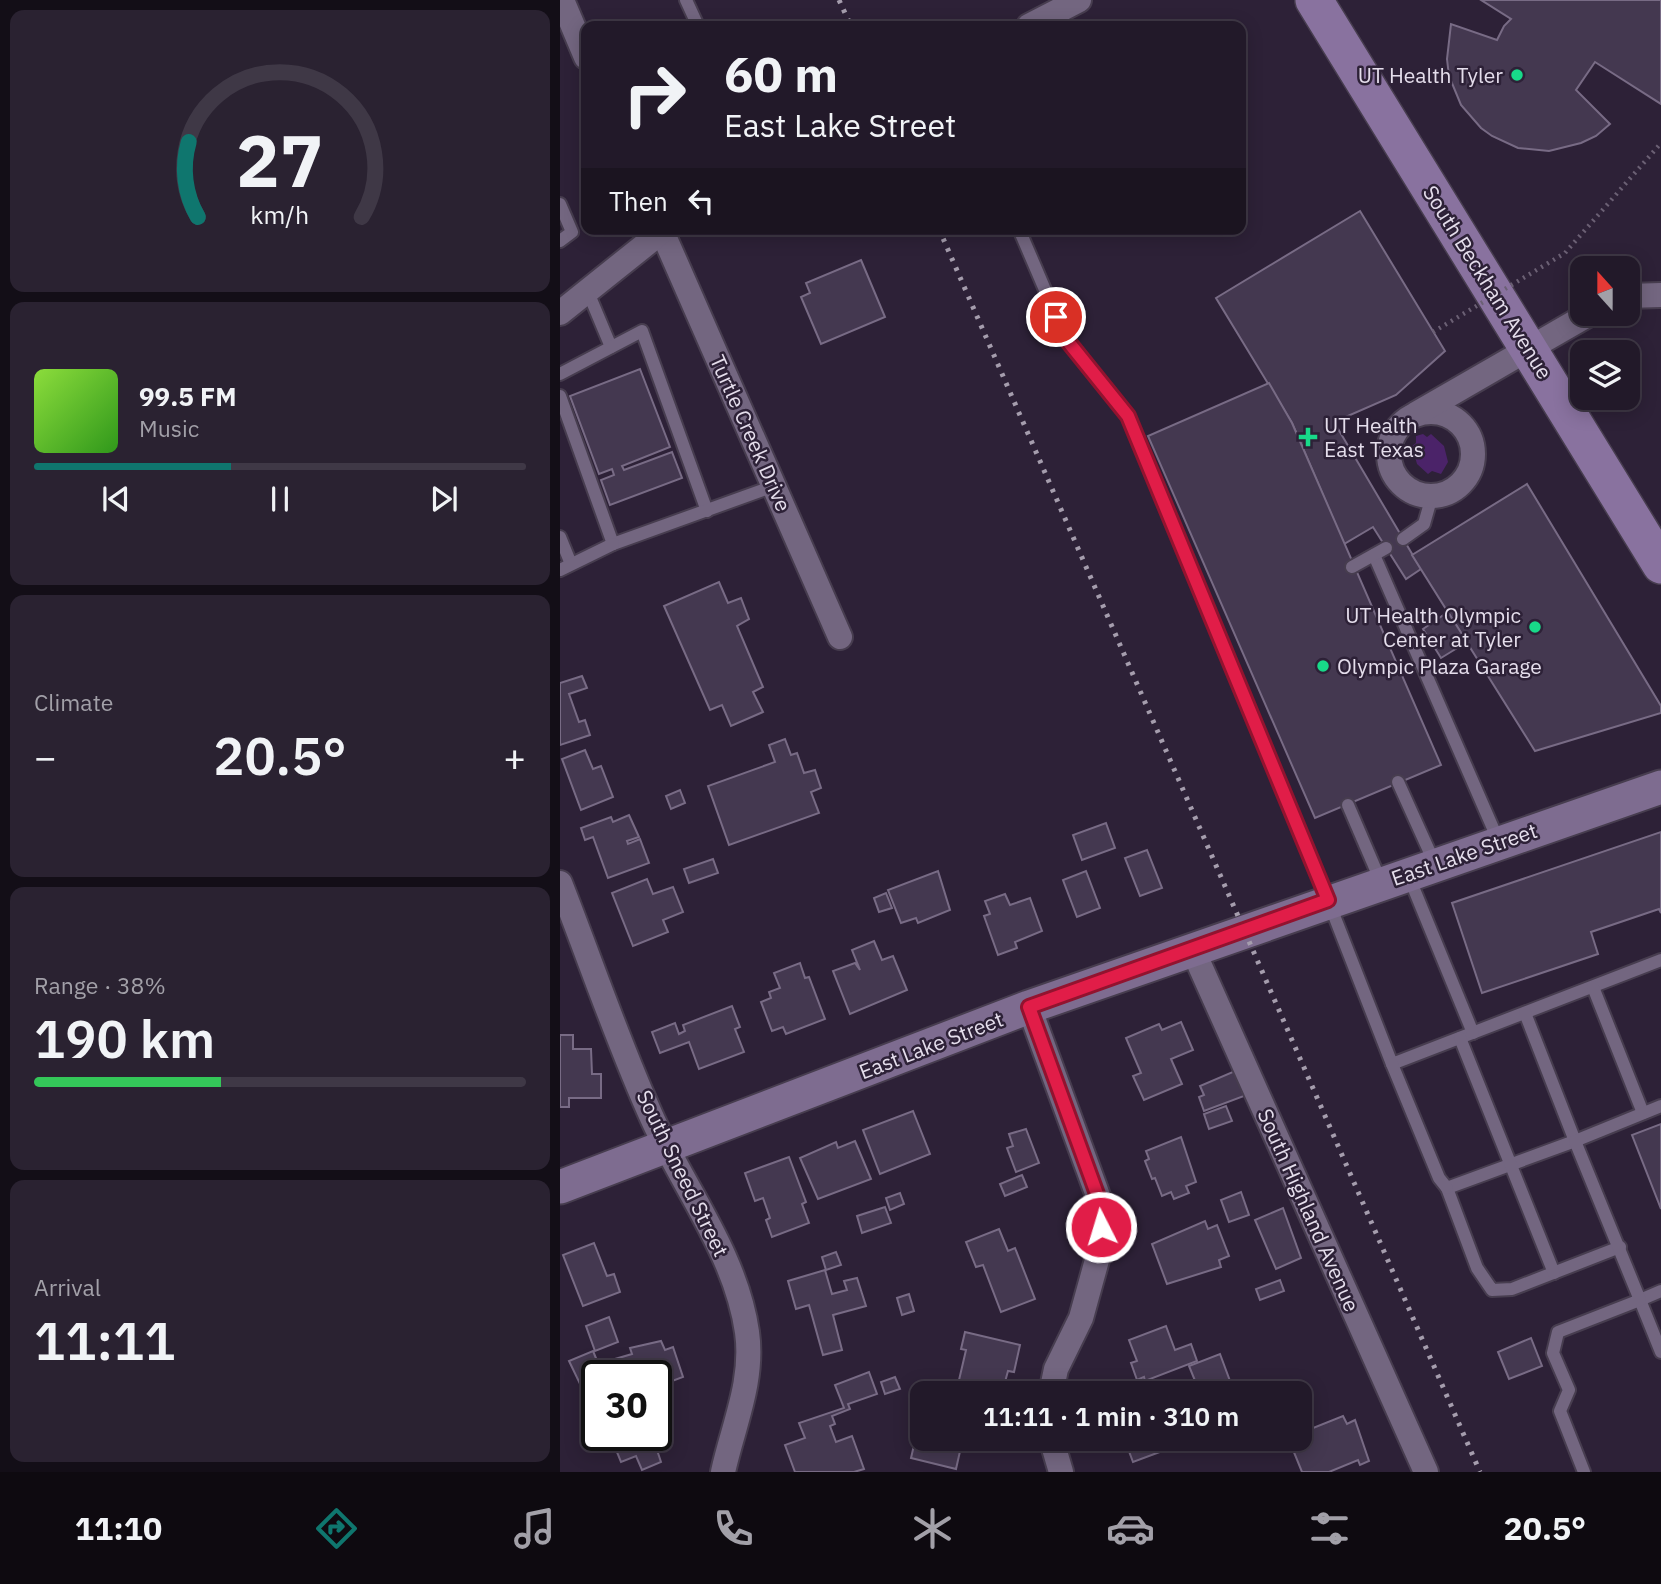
<!DOCTYPE html>
<meta charset="utf-8">
<style>
body{margin:0;font-family:"IBM Plex Sans",sans-serif;background:#2a2231;color:#f1f3f6;height:100vh;display:flex;flex-direction:column;font-size:26px;white-space:nowrap}
*{box-sizing:border-box;margin:0}
p{font-size:23px;color:#a2a0a8}
.icon{flex:none;width:38px;height:38px;fill:none;stroke:currentColor;stroke-width:2;stroke-linecap:round;stroke-linejoin:round}
.map{position:relative;flex:1;overflow:hidden}
.panel{display:flex;flex-direction:column;gap:10px;padding:10px;background:#130e17;width:560px}
.panel>*{flex:none}
.hud{position:absolute;left:21px;top:21px;width:665px;height:214px;border-radius:14px;box-shadow:0 4px 18px #0003,0 0 0 2px #3f3846;background:#221929;color:#f1f3f6;overflow:hidden}
.needle{width:46px;rotate:339deg}
.controls{position:absolute;left:1010px;top:256px;display:grid;gap:14px}
.controls a{display:grid;place-items:center;width:70px;height:70px;border-radius:14px;background:#221929;box-shadow:0 4px 18px #0003,0 0 0 2px #3f3846;font-size:35px}
.speed{position:absolute;left:21px;top:1360px;display:flex;gap:14px;font-size:35px;font-weight:700;text-align:center}
.speed>*{display:grid;place-content:center;width:91px;height:91px;border-radius:50%;background:#221929;box-shadow:0 4px 18px #0003,0 0 0 2px #3f3846;line-height:1}
.speed .limit{border:4px solid #111;border-radius:10px;background:#fff;color:#111}
.pin{position:absolute;display:grid;place-items:center;width:60px;height:60px;color:#fff;margin:-30px;border:4px solid #fff;border-radius:50%;box-shadow:0 2px 7px #0007}
.me{position:absolute;width:77px;margin:-38px;rotate:355deg;stroke-linejoin:round;filter:drop-shadow(0 0 5px #0008)}
.turn{display:flex;align-items:center;gap:24px;height:147px;padding:0 28px;font-size:32px}
.turn .icon{width:91px;height:91px;stroke-width:2.5}
.turn b{display:block;font-size:49px;line-height:60px}
.then{display:flex;align-items:center;height:66px;padding:0 28px;background:#0003;gap:14px;font-size:26px}
.big{font-size:52px;font-weight:600;line-height:1.1}
.panel .card{flex:1;display:flex;flex-direction:column;justify-content:center;gap:10px;min-width:0;padding:0 24px;border-radius:14px;background:#2a2231}
.panel .dial{align-items:center;gap:0}
.dial svg{height:182px;overflow:visible;fill:none;stroke:#3f3846;stroke-width:7;stroke-linecap:round;text-anchor:middle}
.dial text{fill:#f1f3f6;stroke:none}
.song{display:flex;align-items:center;gap:21px}
.cover{width:84px;height:84px;border-radius:10px;background:linear-gradient(135deg,hsl(90 70% 55%),hsl(110 70% 35%))}
.played{height:7px;border-radius:4px;background:linear-gradient(90deg,#0f766e 40%,#3f3846 40%)}
.keys{display:flex;justify-content:space-around;direction:ltr}
.heat{display:flex;justify-content:space-between;align-items:center;font-size:38px;direction:ltr}
.charge{height:10px;border-radius:5px;background:linear-gradient(90deg,#34c759 38%,#3f3846 0)}
.trip{position:absolute;left:350px;top:1381px;width:402px;height:70px;border-radius:14px;background:#221929;box-shadow:0 4px 18px #0003,0 0 0 2px #3f3846;font-weight:600;line-height:70px;text-align:center}
.menu{display:flex;height:112px;justify-content:space-around;align-items:center;background:#0e0a10;color:#a2a0a8}
.menu .icon{width:49px;height:49px}
.menu .selected{color:#0f766e}
.menu b{font-size:32px;color:#f1f3f6}
main{display:flex;flex:1;min-height:0}
.map>svg:first-child{display:block}
.water{fill:#4b2369}
.building{fill:#443850;stroke:#786b85;stroke-width:2}
.lines{fill:none;stroke-linecap:round;stroke-linejoin:round}
.lane-casing{stroke:#473d4f;stroke-width:16}
.street-casing{stroke:#473d4f;stroke-width:28}
.secondary-casing{stroke:#473d4f;stroke-width:37}
.primary-casing{stroke:#473d4f;stroke-width:40}
.lane{stroke:#736680;stroke-width:12}
.street{stroke:#736680;stroke-width:24}
.secondary{stroke:#7e6c90;stroke-width:33}
.primary{stroke:#89729f;stroke-width:37}
.rail{stroke:#a59dad;stroke-width:5;stroke-dasharray:3.5 7;stroke-linecap:butt}
.path-bridge{stroke:#6b6074;stroke-width:4.5;stroke-dasharray:2 5;stroke-linecap:butt}
.route-casing{stroke:#92132f;stroke-width:18}
.route{stroke:#e11d48;stroke-width:12}
.poi-dot{fill:#18d989;stroke:#2d2137;stroke-width:2.5}
.labels{text-anchor:middle;dominant-baseline:central;stroke-width:5;stroke-linejoin:round;paint-order:stroke}
.poi-label{font-size:21px;fill:#e5deec;stroke:#2d2137;text-anchor:end}
.street-label{font-size:21px;fill:#e5deec;stroke:#2d2137}
</style>
<main>
<section class="panel">
<div class="card dial"><svg viewBox="0 0 100 80">
<path d="M14 69A42 42 0 1 1 86 69"/>
<path d="M14 69A42 42 0 0 1 10 36" stroke="#0f766e"/>
<text x="50" y="56" font-size="32" font-weight="700">27</text>
<text x="50" y="72" font-size="11">km/h</text>
</svg></div>
<div class="card">
<div class="song"><i class="cover"></i><div><b>99.5 FM</b><p>Music</p></div></div>
<div class="played"></div>
<div class="keys"><svg class="icon" aria-label="previous" viewBox="0 0 24 24"><path d="M18 5L8 12l10 7zM5 5v14"/></svg><svg class="icon" aria-label="pause" viewBox="0 0 24 24"><path d="M8 5v14M16 5v14"/></svg><svg class="icon" aria-label="next" viewBox="0 0 24 24"><path d="M6 5l10 7-10 7zM19 5v14"/></svg></div>
</div>
<div class="card"><p>Climate</p>
<div class="heat"><a>−</a><b class="big">20.5°</b><a>+</a></div>
</div>
<div class="card"><p>Range · 38%</p><b class="big">190 km</b><div class="charge"></div></div>
<div class="card"><p>Arrival</p><b class="big">11:11</b></div>
</section>
<div class="map">
<svg width="1101" height="1472" viewBox="0 0 1101 1472">
<rect width="100%" height="100%" fill="#2d2137"/>
<path class="water" d="M863,434L867,437L871,434L884,446L888,462L881,474L872,471L868,474L857,464L852,446L856,443V436Z"/>
<g class="building">
<path d="M921,0H1101V104L1035,62L1016,90L1050,124L1036,136L1021,143L989,151L958,148L932,136L921,128L901,105L889,76L887,59L891,24L937,40L944,26L951,19Z"/>
<path d="M800,211L885,351L836,395L774,422L861,569L846,579L813,527L784,544L732,423L656,298Z"/>
<path d="M301,260L325,317L261,344L241,297L250,293L246,283Z"/>
<path d="M80,369L110,447L62,466L64,470L112,452L122,478L50,505L41,480L54,475L52,469L39,474L10,396Z"/>
<path d="M709,383L732,423L881,765L755,818L588,436Z"/>
<path d="M967,484L1101,706V713L975,751L852,555Z"/>
<path d="M159,582L168,603L181,598L189,619L177,626L203,687L193,692L203,712L171,726L162,705L150,710L104,606Z"/>
<path d="M888,612L907,642L881,658L863,629Z"/>
<path d="M22,676L27,688L9,694L19,722L25,720L30,735L0,745V683Z"/>
<path d="M225,739L231,755L237,753L244,773L255,770L261,788L251,792L259,813L169,845L148,786L215,762L209,745Z"/>
<path d="M25,750L33,769L41,766L53,797L21,810L2,759Z"/>
<path d="M120,790L125,803L111,809L106,796Z"/>
<path d="M69,815L79,837L67,841L68,844L80,839L89,863L48,878L33,837L25,840L21,828L51,817L53,822Z"/>
<path d="M546,823L555,848L522,860L513,835Z"/>
<path d="M1101,832V913L1099,909L1031,932L1038,954L922,993L892,903Z"/>
<path d="M587,850L602,888L580,896L565,858Z"/>
<path d="M153,859L158,873L129,883L124,869Z"/>
<path d="M378,871L390,910L358,923L356,918L341,923L328,890Z"/>
<path d="M526,871L540,908L517,917L503,880Z"/>
<path d="M87,879L93,894L113,887L123,912L103,920L108,932L73,946L52,893Z"/>
<path d="M326,893L332,908L319,912L314,898Z"/>
<path d="M445,894L450,905L470,898L482,931L455,942L457,948L438,955L424,916L430,914L425,901Z"/>
<path d="M314,941L322,960L333,956L347,990L290,1014L273,971L295,963L300,970L292,950Z"/>
<path d="M240,963L245,978L249,977L265,1019L226,1034L223,1027L212,1031L201,1002L211,998L209,992L220,988L214,973Z"/>
<path d="M172,1006L180,1027L175,1029L184,1052L139,1069L129,1042L100,1053L92,1032L115,1023L119,1034L125,1031L123,1025Z"/>
<path d="M621,1022L633,1050L611,1059L622,1084L584,1100L573,1076L581,1073L566,1038L599,1024L602,1030Z"/>
<path d="M0,1035H13V1049H31L32,1074H41V1098H9V1107H0Z"/>
<path d="M675,1071L684,1096L644,1111L639,1097L644,1095L640,1086Z"/>
<path d="M666,1106L672,1121L649,1129L644,1114Z"/>
<path d="M353,1111L370,1154L320,1174L303,1130Z"/>
<path d="M1101,1124V1209L1072,1135Z"/>
<path d="M466,1129L479,1163L456,1172L447,1148L453,1146L449,1134Z"/>
<path d="M621,1137L636,1182L626,1186L629,1193L614,1199L611,1192L602,1196L595,1178L592,1179L585,1161L589,1159L586,1151Z"/>
<path d="M295,1141L311,1179L258,1199L240,1158L276,1142L278,1148Z"/>
<path d="M229,1157L246,1202L242,1204L249,1223L212,1237L206,1220L210,1218L203,1198L195,1201L185,1173Z"/>
<path d="M462,1175L467,1187L445,1196L440,1184Z"/>
<path d="M681,1192L689,1215L669,1222L661,1200Z"/>
<path d="M340,1193L344,1204L330,1210L326,1198Z"/>
<path d="M325,1207L331,1223L302,1233L297,1216Z"/>
<path d="M723,1208L741,1258L716,1269L695,1220Z"/>
<path d="M645,1221L648,1229L657,1225L669,1256L659,1260L661,1267L607,1284L592,1244Z"/>
<path d="M439,1229L448,1251L455,1248L475,1299L441,1312L423,1265L416,1267L406,1242Z"/>
<path d="M34,1243L47,1276L54,1274L60,1292L23,1306L3,1255Z"/>
<path d="M276,1252L281,1265L266,1270L262,1257Z"/>
<path d="M265,1270L272,1294L287,1290L284,1281L297,1278L306,1306L273,1315L282,1350L263,1355L249,1305L236,1309L228,1281Z"/>
<path d="M720,1280L724,1291L700,1300L696,1289Z"/>
<path d="M349,1294L354,1311L342,1315L337,1298Z"/>
<path d="M49,1317L58,1342L35,1351L26,1326Z"/>
<path d="M606,1326L615,1350L631,1344L637,1361L585,1381L584,1377L577,1380L571,1363L577,1361L569,1340Z"/>
<path d="M405,1332L460,1345L454,1372L448,1371L442,1393H396L406,1350L401,1349Z"/>
<path d="M971,1338L982,1366L949,1379L938,1352Z"/>
<path d="M101,1341L105,1350L113,1347L123,1377L96,1387V1376H61L55,1359L72,1354L70,1348Z"/>
<path d="M33,1351L43,1375L37,1376V1382L22,1388L9,1361Z"/>
<path d="M660,1354L670,1381L640,1393L629,1366Z"/>
<path d="M309,1372L317,1394L288,1404L290,1409L272,1416L275,1424L270,1426L276,1442L292,1436L304,1469L294,1472H235L225,1445L245,1438L239,1423L284,1408L275,1385Z"/>
<path d="M335,1377L340,1389L325,1394L321,1382Z"/>
<path d="M783,1416L787,1424L795,1420L809,1461L800,1465L798,1460L769,1472H742L731,1445L746,1438L743,1432Z"/>
<path d="M358,1428L362,1429V1438H403L396,1469L351,1458Z"/>
<path d="M96,1432L102,1447L97,1450L101,1462L82,1470L76,1456L61,1462L50,1435H96Z"/>
<path d="M564,1438H632V1440L573,1462Z"/>
</g>
<g class="lines">
<g class="lane-casing">
<g id="lane">
<path d="M126,0L138,26"/>
<path d="M0,204L12,232L0,241"/>
<path d="M459,229L506,339L568,416L768,900L832,1064L1101,960"/>
<path d="M28,292L51,347"/>
<path d="M0,374L82,331L147,511"/>
<path d="M0,396L53,544L214,486"/>
<path d="M0,537L11,564"/>
<path d="M843,539L864,524L872,496"/>
<path d="M814,555L939,842"/>
<path d="M792,567L826,548"/>
<path d="M0,570L53,544"/>
<path d="M838,782L875,864"/>
<path d="M788,805L821,882"/>
<path d="M849,877L913,1033"/>
<path d="M1033,987L1083,1113"/>
<path d="M965,1013L1015,1141L887,1188L917,1268L932,1290L952,1289L1060,1247"/>
<path d="M900,1038L994,1273"/>
<path d="M832,1064L879,1178L887,1188"/>
<path d="M1101,1291L1080,1300L1101,1352"/>
<path d="M1024,1472L1000,1411L1009,1390L993,1353L998,1332L1080,1300L1015,1141L1101,1106"/>
</g>
</g>
<g class="street-casing">
<g id="street">
<path d="M2,0L26,57"/>
<path d="M469,26L519,0"/>
<path d="M101,229L280,637"/>
<path d="M1068,296L1101,295"/>
<path d="M0,313L105,229"/>
<circle cx="871" cy="454" r="42"/>
<path d="M856,414L1031,313"/>
<path d="M0,883C31,962 58,1043 93,1120C125,1190 176,1255 187,1332C194,1381 173,1426 163,1472"/>
<path d="M632,948L866,1472"/>
<path d="M469,1007L541,1204L540,1249L521,1318L496,1369L491,1393"/>
<path d="M491,1438L501,1472"/>
</g>
</g>
<g class="secondary-casing">
<path id="secondary" d="M0,1187L469,1007L1101,787"/>
</g>
<g class="primary-casing">
<path id="primary" d="M754,0L1101,565"/>
</g>
<use href="#lane" class="lane"/>
<use href="#street" class="street"/>
<use href="#secondary" class="secondary"/>
<use href="#primary" class="primary"/>
<g class="rail">
<path d="M279,0L291,26"/>
<path d="M379,229L920,1472"/>
</g>
<path class="path-bridge" d="M873,332L1005,253L1101,143"/>
</g>
<g class="lines">
<g class="route-casing">
<path id="route" d="M496,317L506,339L568,416L768,900L469,1007L541,1205V1227"/>
</g>
<use href="#route" class="route"/>
</g>
<g class="poi-dot">
<circle cx="957" cy="75" r="7"/>
<path d="M744.5 426.5h7v7h7v7h-7v7h-7v-7h-7v-7h7z"/>
<circle cx="975" cy="627" r="7"/>
<circle cx="763" cy="666" r="7"/>
</g>
<g class="labels">
<g class="poi-label">
<text x="943" y="75">UT Health Tyler</text>
<text x="764" y="425" text-anchor="start">UT Health<tspan x="764" dy="24">East Texas</tspan></text>
<text x="961" y="615">UT Health Olympic<tspan x="961" dy="24">Center at Tyler</tspan></text>
<text x="777" y="666" text-anchor="start">Olympic Plaza Garage</text>
</g>
<g class="street-label">
<text transform="translate(928 282) rotate(58)">South Beckham Avenue</text>
<text transform="translate(191 433) rotate(66)">Turtle Creek Drive</text>
<text transform="translate(904 854) rotate(-19)">East Lake Street</text>
<text transform="translate(371 1045) rotate(-21)">East Lake Street</text>
<text transform="translate(123 1173) rotate(64)">South Sneed Street</text>
<text transform="translate(749 1210) rotate(66)">South Highland Avenue</text>
</g>
</g>
</svg>
<div class="controls">
<a><svg class="needle" viewBox="-14 -14 28 28"><path d="M0-13l5 13h-10z" fill="#e53935"/><path d="M0 13l5-13h-10z" fill="#a2a0a8"/></svg></a>
<a><svg class="icon" aria-label="layers" viewBox="0 0 24 24"><path d="M12 4l9 5-9 5-9-5zM3 14l9 5 9-5"/></svg></a>
</div>
<div class="speed"><div class="limit">30</div></div>
<div class="pin" style="left:496px;top:317px;background:#d93025"><svg class="icon" aria-label="arrive" viewBox="0 0 24 24"><path d="M6 21V4h12l-3 4 3 4H6"/></svg></div>
<svg class="me" style="left:541px;top:1227px" viewBox="-20 -20 40 40"><circle r="17" fill="#e11d48" stroke="#fff" stroke-width="3"/><path d="M0-11L8 9 0 5-8 9z" fill="#fff"/></svg>
<div class="trip">11:11 · 1 min · 310 m</div>
<div class="hud">
<div class="turn"><svg class="icon" aria-label="right" viewBox="0 0 24 24"><path d="M7 20v-9h11M14 6l5 5-5 5"/></svg><div><b>60 m</b>East Lake Street</div></div>
<div class="then">Then<svg class="icon" aria-label="left" viewBox="0 0 24 24"><path d="M17 20v-9H6M10 6l-5 5 5 5"/></svg></div>
</div>
</div>
</main>
<nav class="menu">
<b>11:10</b>
<svg class="icon selected" aria-label="directions" viewBox="0 0 24 24"><path d="M12 3l9 9-9 9-9-9zM9 14v-3h6M13 9l2 2-2 2"/></svg>
<svg class="icon" aria-label="music" viewBox="0 0 24 24"><path d="M9 18V5l10-2v13"/><circle cx="6" cy="18" r="3"/><circle cx="16" cy="16" r="3"/></svg>
<svg class="icon" aria-label="phone" viewBox="0 0 24 24"><path d="M5 4h4l2 5-3 2q2 4 5 5l2-3 5 2v4C11 20 4 13 5 4z"/></svg>
<svg class="icon" aria-label="climate" viewBox="0 0 24 24"><path d="M12 3v18M4 7l16 10M4 17L20 7"/></svg>
<svg class="icon" aria-label="car" viewBox="0 0 24 24"><path d="M5 17H2v-5l4-1 3-4h7l3 4 3 1v5h-3M9 17h6M6 11h13"/><circle cx="7" cy="17" r="2"/><circle cx="17" cy="17" r="2"/></svg>
<svg class="icon" aria-label="filters" viewBox="0 0 24 24"><path d="M4 7h16M4 17h16"/><circle cx="9" cy="7" r="2"/><circle cx="15" cy="17" r="2"/></svg>
<b>20.5°</b>
</nav>
